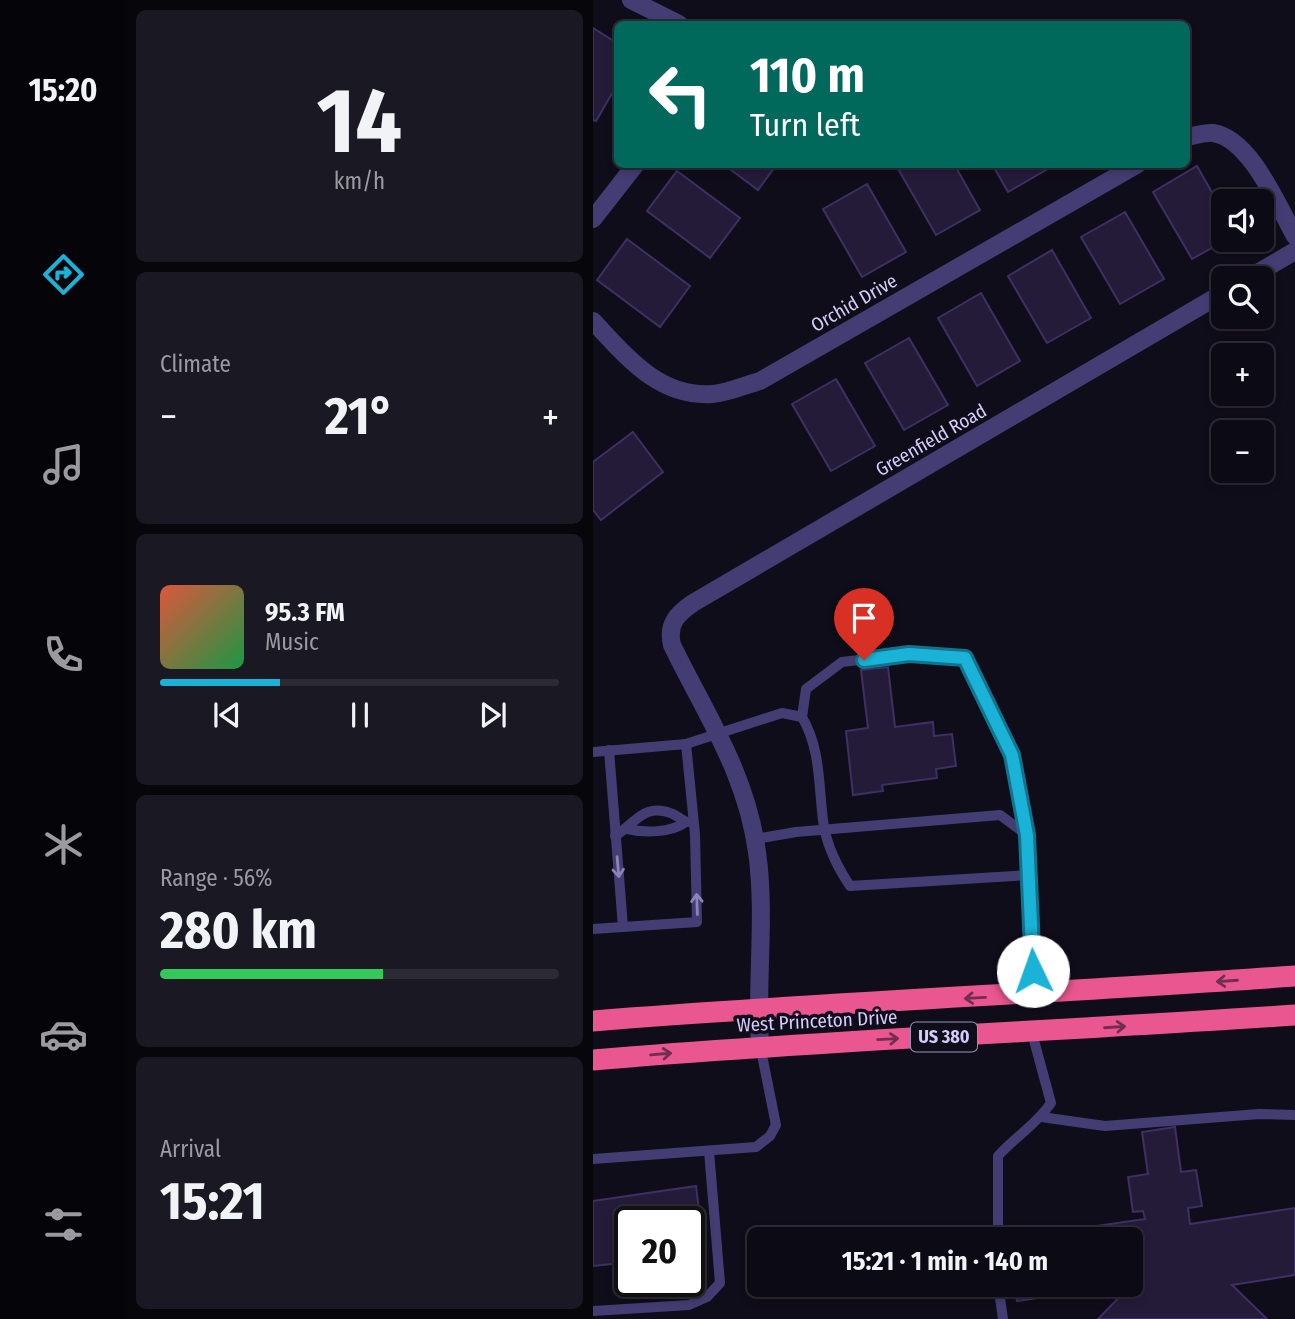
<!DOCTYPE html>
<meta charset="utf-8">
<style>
body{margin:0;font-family:"Fira Sans Condensed",sans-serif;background:#1a1822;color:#f1f3f6;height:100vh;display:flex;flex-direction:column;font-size:26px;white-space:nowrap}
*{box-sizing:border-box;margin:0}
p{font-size:23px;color:#9a9aa0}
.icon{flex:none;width:38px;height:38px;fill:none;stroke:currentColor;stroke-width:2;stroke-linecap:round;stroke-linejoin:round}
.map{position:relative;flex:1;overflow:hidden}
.drawer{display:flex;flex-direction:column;gap:10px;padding:10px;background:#07060b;width:467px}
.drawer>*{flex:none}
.guide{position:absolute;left:21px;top:21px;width:576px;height:147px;border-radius:10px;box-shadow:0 4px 10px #0003,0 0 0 2px #2c2b34;background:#00695c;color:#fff;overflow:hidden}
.tools{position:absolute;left:618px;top:189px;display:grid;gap:14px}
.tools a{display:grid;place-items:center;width:63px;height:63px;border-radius:10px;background:#0c0a14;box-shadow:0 4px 10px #0003,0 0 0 2px #2c2b34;font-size:35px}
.speed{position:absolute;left:21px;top:1206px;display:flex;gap:14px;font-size:35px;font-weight:700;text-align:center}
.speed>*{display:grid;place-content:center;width:91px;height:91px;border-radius:50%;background:#0c0a14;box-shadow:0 4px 10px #0003,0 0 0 2px #2c2b34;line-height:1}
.speed .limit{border:4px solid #111;border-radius:10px;background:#fff;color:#111}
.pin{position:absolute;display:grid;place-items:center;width:60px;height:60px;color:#fff;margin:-72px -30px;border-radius:50% 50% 50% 0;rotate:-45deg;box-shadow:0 0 7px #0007}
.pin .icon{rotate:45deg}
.me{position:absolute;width:77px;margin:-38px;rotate:357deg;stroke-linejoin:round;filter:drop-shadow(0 0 5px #0008)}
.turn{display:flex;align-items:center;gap:24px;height:147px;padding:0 21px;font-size:32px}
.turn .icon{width:91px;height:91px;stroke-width:2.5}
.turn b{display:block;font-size:49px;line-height:60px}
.big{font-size:52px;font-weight:700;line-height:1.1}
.drawer .tile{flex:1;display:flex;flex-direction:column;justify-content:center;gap:10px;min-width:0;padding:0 24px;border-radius:10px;background:#1a1822}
.drawer .dial{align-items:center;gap:0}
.dial b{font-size:91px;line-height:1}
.song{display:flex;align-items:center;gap:21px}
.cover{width:84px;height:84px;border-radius:10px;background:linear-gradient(135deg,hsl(10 70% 55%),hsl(140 70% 35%))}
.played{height:7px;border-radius:4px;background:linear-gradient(90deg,#1ab3d7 30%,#2c2b34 30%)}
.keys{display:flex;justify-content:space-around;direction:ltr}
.heat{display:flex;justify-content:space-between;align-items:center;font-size:38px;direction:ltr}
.charge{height:10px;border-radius:5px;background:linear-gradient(90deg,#34c759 56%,#2c2b34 0)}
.trip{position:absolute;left:154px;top:1227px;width:396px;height:70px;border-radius:10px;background:#0c0a14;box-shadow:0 4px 10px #0003,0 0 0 2px #2c2b34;font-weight:700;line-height:70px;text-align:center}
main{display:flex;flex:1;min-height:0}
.dock{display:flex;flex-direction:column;width:126px;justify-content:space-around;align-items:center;background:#050408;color:#9a9aa0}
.dock .icon{width:49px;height:49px}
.dock .current{color:#1ab3d7}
.dock b{font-size:32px;color:#f1f3f6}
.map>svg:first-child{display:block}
.building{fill:#241b39;stroke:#3e3062;stroke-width:2}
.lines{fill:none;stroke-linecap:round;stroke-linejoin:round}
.lane{stroke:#443d74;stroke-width:10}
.street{stroke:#443d74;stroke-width:18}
.highway{stroke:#ea5690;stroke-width:21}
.oneway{stroke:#8c84b6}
.oneway2{stroke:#722e4f}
.route-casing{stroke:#11748c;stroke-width:18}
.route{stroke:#1ab3d7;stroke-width:12}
.labels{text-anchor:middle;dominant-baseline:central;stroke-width:7;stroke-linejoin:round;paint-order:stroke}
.shield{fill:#100d1a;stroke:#9a93b6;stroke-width:2}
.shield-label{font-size:18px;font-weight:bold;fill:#d5ccf9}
.street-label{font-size:19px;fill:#d5ccf9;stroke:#100d1a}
</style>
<main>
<nav class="dock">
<b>15:20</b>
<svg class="icon current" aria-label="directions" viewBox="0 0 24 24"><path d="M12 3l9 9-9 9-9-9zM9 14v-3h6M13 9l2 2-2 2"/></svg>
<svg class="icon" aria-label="music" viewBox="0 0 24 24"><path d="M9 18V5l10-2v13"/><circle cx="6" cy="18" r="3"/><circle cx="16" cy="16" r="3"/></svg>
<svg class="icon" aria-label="phone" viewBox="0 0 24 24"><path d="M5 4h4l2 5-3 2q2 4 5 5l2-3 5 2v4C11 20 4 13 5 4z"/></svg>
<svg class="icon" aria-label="climate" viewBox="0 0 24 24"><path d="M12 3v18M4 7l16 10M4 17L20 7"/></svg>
<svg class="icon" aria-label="car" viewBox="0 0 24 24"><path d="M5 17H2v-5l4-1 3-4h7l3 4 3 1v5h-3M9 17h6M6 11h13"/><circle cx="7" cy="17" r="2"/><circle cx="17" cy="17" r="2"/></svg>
<svg class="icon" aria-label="filters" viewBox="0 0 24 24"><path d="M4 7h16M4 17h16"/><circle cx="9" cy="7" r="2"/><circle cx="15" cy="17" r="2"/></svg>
</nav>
<section class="drawer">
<div class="tile dial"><b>14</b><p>km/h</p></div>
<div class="tile"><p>Climate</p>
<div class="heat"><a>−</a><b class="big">21°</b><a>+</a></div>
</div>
<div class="tile">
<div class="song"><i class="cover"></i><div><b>95.3 FM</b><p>Music</p></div></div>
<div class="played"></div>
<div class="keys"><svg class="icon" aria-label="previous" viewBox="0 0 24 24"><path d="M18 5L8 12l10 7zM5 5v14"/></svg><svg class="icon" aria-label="pause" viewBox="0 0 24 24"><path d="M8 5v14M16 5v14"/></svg><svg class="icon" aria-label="next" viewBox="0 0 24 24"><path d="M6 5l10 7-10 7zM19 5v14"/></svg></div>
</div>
<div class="tile"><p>Range · 56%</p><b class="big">280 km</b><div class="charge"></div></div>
<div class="tile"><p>Arrival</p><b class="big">15:21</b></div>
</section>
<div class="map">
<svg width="702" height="1319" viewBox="0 0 702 1319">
<rect width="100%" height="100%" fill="#100d1a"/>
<g class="building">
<path d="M0,28L24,43V85L3,121L0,120Z"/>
<path d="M130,164H184L165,190Z"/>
<path d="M308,164H361L387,210L343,235L304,167Z"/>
<path d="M399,164H457L458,167L415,192Z"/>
<path d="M604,166L630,212V240H633L599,259L560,192Z"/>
<path d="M84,171L147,218L117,258L54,211Z"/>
<path d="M274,184L313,252L269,277L230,209Z"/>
<path d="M532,212L571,279L527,304L488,237Z"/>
<path d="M34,239L97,286L67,327L4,280Z"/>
<path d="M459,250L498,318L454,343L415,276Z"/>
<path d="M388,293L427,361L384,386L345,318Z"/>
<path d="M316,338L355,405L311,430L272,363Z"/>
<path d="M243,379L282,446L238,471L199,404Z"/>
<path d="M40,432L70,472L8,520L0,510V462Z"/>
<path d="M295,667L302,727L340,722L341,736L359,734L363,766L343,769L344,778L289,785L290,791L260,795L253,731L275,728L268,670Z"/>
<path d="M582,1127L588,1172L603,1170L609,1206L595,1208L597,1224L702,1208V1275L639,1285L674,1319H505L539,1284L424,1301L421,1284H537V1239H415L552,1219L550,1211L540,1212L535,1177L555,1174L549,1132Z"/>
<path d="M103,1186L108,1226L98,1231L101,1254L96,1255V1222H37V1262L0,1266V1201Z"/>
</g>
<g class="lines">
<g class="lane">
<path d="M209,717L213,689L249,662L316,654L372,658L419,755L434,835"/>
<path d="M93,744L189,713L209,717C229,751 225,789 231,827C235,848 245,868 257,886L436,875"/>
<path d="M16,750L30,927"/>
<path d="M0,752L93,744L102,834L104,922L0,929"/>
<path d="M34,829C52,833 78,833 93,822"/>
<path d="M22,836C43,823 51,802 80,814C88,818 91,823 100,822"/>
<path d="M162,839L203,832L407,815L434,835L441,995"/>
<path d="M448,1117L512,1126L666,1114L702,1115"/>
<path d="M0,1159L163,1147L177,1136L183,1125L167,1045"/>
<path d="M405,1239V1156C423,1136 443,1125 458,1103L439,1033"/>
<path d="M405,1284L410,1319"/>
<path d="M0,1311L96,1305L114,1297L127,1283L116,1151"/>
</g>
<g class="street">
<path d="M38,0L86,24"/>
<path d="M593,137C601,136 612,132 620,133C657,138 685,206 702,236"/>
<path d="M0,219L43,164"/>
<path d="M656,278L702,251"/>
<path d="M0,321C34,357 66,398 120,394C135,393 152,385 167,381L545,164"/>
<path d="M167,1045C163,981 173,915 164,852C153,772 113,715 79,645C74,624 84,614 100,603L630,293"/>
</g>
<g class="highway">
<path d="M0,1021C234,1002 468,993 702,976"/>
<path d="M0,1060C234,1040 468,1031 702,1015"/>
</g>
</g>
<defs><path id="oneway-shaft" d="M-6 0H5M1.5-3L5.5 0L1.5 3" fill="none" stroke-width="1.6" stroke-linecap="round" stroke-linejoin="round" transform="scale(1.75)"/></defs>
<g class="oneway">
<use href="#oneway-shaft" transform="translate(25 867) rotate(85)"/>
<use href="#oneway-shaft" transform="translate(104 904) rotate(-92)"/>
</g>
<g class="oneway2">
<use href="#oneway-shaft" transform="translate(634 981) rotate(176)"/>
<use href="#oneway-shaft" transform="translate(382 998) rotate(177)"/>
<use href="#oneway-shaft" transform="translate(522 1027) rotate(-4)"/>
<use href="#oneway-shaft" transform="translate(295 1039) rotate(-3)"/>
<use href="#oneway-shaft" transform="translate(68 1054) rotate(-5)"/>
</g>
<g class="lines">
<g class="route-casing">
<path id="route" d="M271,660L316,654L372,658L419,755L434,835L440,971"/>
</g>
<use href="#route" class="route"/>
</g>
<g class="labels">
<rect class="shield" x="318" y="1022.5" width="66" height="29" rx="5"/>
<g class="shield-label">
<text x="351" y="1037">US 380</text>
</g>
<g class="street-label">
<text transform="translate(261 303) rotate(-30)">Orchid Drive</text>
<text transform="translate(338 440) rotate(-30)">Greenfield Road</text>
<text transform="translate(224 1021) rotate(-3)">West Princeton Drive</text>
</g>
</g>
</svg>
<div class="tools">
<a><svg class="icon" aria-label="sound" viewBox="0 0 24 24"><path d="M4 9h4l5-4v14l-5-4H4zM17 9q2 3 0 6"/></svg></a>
<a><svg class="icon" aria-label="search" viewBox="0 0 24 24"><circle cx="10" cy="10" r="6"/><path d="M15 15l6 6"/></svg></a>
<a>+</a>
<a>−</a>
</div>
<div class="speed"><div class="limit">20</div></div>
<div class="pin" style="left:271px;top:660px;background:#d93025"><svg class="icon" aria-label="arrive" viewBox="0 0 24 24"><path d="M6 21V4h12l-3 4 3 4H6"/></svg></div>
<svg class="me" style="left:440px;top:971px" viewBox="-20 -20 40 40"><circle r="19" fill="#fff"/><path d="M0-13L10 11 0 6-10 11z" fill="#1ab3d7"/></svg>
<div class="trip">15:21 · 1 min · 140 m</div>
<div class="guide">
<div class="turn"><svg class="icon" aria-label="left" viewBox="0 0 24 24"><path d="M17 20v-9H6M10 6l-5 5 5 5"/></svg><div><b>110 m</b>Turn left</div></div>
</div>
</div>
</main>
